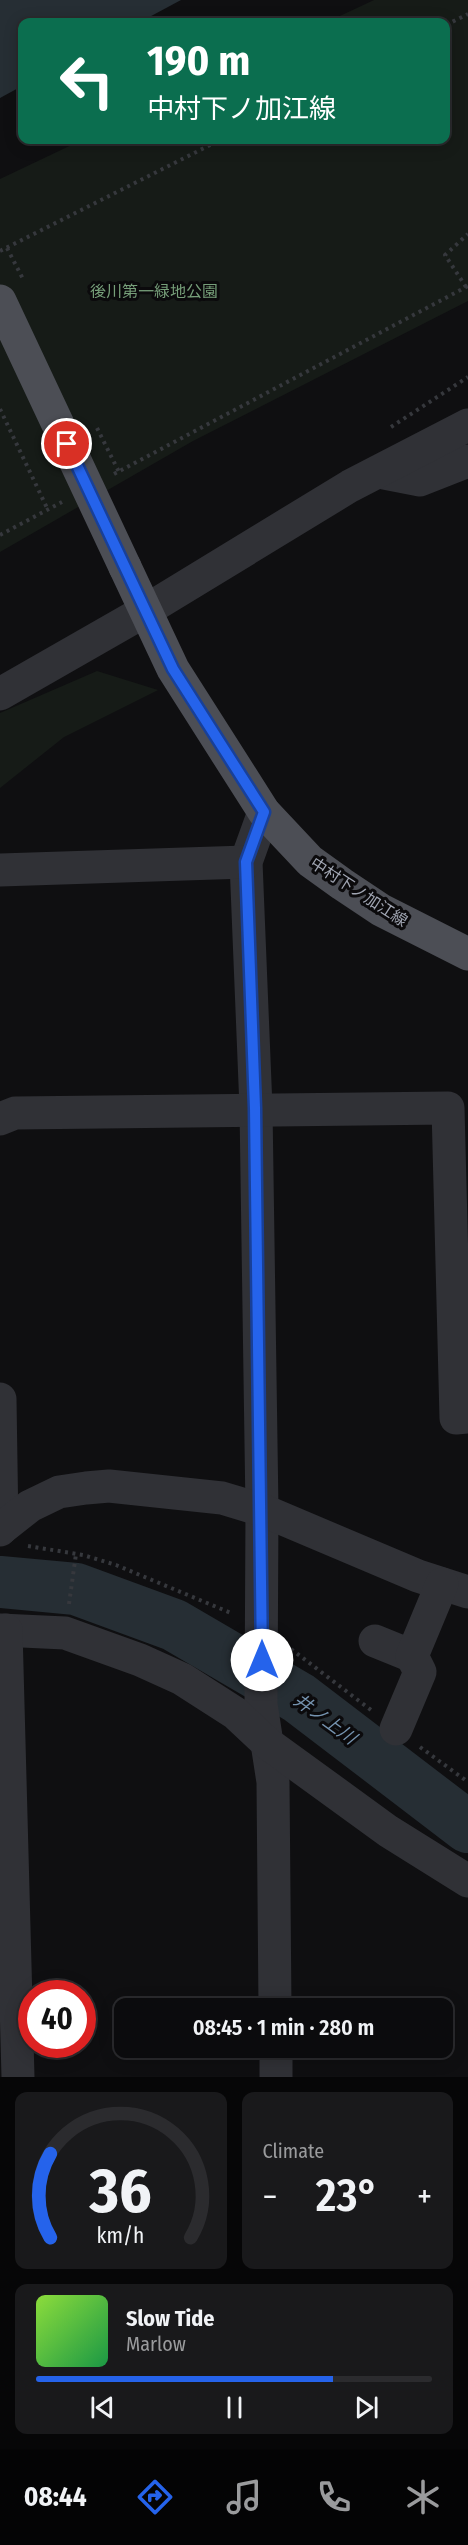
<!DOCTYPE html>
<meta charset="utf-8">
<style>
body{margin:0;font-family:"Fira Sans Condensed","Noto Sans JP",sans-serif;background:#19191b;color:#f1f3f6;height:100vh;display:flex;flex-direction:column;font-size:22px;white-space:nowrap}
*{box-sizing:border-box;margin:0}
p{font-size:20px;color:#9a9b9d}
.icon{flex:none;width:33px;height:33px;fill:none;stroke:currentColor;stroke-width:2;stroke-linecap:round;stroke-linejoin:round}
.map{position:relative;height:2077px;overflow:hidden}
.drawer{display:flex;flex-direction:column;gap:15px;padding:15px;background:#060607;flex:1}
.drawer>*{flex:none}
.banner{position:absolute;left:18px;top:18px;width:432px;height:126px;border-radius:12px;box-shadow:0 3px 15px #0003,0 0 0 2px #2b2b2e;background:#0b6e4f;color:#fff;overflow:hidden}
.speed{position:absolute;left:18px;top:1980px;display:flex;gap:12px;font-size:30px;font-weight:700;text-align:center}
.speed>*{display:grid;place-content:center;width:78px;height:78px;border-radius:50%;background:#0b0b0d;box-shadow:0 3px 15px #0003,0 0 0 2px #2b2b2e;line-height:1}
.speed .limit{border:9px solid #d22;background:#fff;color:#111}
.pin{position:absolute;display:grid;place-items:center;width:51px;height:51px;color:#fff;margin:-26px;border:3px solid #fff;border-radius:50%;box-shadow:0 2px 6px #0007}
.me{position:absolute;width:66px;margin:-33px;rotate:0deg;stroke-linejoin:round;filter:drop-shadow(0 0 4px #0008)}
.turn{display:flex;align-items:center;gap:21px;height:126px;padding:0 30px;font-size:27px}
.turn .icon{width:78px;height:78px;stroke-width:2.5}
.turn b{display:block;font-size:42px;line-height:51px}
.big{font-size:45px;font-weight:600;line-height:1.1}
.drawer .tile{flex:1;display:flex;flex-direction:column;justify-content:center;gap:9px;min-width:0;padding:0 21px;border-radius:12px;background:#19191b}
.drawer .dial{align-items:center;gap:0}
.dial svg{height:156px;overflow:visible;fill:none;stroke:#2b2b2e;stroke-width:7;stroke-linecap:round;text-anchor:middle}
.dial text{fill:#f1f3f6;stroke:none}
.song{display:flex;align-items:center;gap:18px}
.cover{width:72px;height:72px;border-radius:9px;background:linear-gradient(135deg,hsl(90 70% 55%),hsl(140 70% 35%))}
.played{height:6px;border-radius:3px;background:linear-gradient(90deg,#2563eb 75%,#2b2b2e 75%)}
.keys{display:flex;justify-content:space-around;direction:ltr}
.heat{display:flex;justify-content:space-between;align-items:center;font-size:33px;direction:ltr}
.drawer .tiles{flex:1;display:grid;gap:15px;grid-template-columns:1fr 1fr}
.tile:last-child{grid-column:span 2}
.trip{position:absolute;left:114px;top:1998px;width:339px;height:60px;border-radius:12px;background:#0b0b0d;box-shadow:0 3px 15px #0003,0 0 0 2px #2b2b2e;font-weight:600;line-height:60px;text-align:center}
.menu{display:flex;height:96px;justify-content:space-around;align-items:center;background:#040405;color:#9a9b9d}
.menu .icon{width:42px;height:42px}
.menu .active{color:#2563eb}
.menu b{font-size:27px;color:#f1f3f6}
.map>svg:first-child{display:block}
.green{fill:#161b17}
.water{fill:#262e34}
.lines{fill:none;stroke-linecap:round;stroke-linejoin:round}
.river{stroke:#262e34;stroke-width:52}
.path{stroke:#36383d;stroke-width:4;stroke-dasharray:3 4.5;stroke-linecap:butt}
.minor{stroke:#303136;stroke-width:33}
.major{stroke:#4c4e55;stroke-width:33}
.major-bridge{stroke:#4c4e55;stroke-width:33}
.route-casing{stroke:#184099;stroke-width:15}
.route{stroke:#2563eb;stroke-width:10}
.labels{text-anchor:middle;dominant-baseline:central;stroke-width:6;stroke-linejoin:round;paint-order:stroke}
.park-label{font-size:16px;fill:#769e79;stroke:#0b0a0c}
.street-label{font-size:16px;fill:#a0a5b2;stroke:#0b0a0c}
.water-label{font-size:18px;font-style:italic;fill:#7593af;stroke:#0b0a0c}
</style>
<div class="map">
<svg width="468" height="2077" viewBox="0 0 468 2077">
<rect width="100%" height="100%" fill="#0f0f11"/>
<g class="green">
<path d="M374,0H468V301L193,441L0,552V179L82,140H446V22H327Z"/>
<path d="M97,671L158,690L64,737L0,788V713Z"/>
</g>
<path class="water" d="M0,0H181L140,22H22V86L0,98Z"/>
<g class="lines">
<path class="river" d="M0,1582L76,1589L174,1625L299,1698L468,1827"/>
<g class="path">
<path d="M446,25L468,14"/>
<path d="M7,248L23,279"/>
<path d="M0,251L220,140"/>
<path d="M466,287L445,255L468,234"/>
<path d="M0,409L48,510"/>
<path d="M391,427L468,377"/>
<path d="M97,428L119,472"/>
<path d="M114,474L468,286"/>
<path d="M0,535L62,502"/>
<path d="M28,1546L83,1555L116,1565L231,1613"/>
<path d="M69,1604L76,1554"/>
<path d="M291,1649L371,1710"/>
<path d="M420,1747L468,1782"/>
</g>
<g class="minor">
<path d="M379,472L420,480L468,461"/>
<path d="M0,694L145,611L350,486L468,425"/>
<path d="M264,812L246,862L256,1108L262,1510L261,1704L273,1782L275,2008"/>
<path d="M0,870L246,862"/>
<path d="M0,1119L15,1113L448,1108L456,1418L468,1417"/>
<path d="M0,1399L2,1528L0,1530"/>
<path d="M2,1528L30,1506L59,1492L86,1488L109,1486L222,1498L262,1510L418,1576L468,1592"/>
<path d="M0,1630L65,1633L140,1660L182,1679L235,1713L267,1743L388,1831L468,1881"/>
<path d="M6,1630L18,2077"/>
<path d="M375,1641L412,1656"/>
<path d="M396,1729L420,1672L412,1656L442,1584"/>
<path d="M276,2048V2077"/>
</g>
<path class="major" d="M125,567L173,669L264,812L310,861L342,884L381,910L468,954"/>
<path class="major-bridge" d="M0,301L125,567"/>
</g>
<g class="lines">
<g class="route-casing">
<path id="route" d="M67,444L173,669L264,812L246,862L255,1108L262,1660"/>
</g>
<use href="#route" class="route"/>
</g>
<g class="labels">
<g class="park-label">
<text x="154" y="291">後川第一緑地公園</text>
</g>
<g class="street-label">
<text transform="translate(359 892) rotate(33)">中村下ノ加江線</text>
</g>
<g class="water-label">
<text transform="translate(325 1719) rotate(36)">井ノ上川</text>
</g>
</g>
</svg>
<div class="speed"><div class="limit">40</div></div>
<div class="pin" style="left:67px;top:444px;background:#d93025"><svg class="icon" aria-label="arrive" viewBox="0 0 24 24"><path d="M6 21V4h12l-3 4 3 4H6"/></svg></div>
<svg class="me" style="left:262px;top:1660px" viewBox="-20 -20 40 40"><circle r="19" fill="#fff"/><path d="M0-13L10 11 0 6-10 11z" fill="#2563eb"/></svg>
<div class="trip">08:45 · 1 min · 280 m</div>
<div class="banner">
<div class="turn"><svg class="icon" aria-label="left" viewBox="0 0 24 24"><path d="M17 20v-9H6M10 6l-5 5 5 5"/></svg><div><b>190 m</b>中村下ノ加江線</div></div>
</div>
</div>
<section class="drawer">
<div class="tiles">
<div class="tile dial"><svg viewBox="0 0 100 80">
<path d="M14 69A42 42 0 1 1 86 69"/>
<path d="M14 69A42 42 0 0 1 14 26" stroke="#2563eb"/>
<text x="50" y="56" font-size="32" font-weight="700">36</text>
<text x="50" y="72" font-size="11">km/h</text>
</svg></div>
<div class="tile"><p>Climate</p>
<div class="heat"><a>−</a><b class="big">23°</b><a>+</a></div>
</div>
<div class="tile">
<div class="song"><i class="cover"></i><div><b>Slow Tide</b><p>Marlow</p></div></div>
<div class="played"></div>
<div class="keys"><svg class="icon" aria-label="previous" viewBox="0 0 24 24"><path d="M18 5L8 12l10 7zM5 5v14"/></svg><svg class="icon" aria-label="pause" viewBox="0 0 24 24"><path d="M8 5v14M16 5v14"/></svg><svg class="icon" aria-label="next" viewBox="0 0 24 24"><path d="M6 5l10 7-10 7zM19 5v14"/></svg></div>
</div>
</div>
</section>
<nav class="menu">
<b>08:44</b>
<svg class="icon active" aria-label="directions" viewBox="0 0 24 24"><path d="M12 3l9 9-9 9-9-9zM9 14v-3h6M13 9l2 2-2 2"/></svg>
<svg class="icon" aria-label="music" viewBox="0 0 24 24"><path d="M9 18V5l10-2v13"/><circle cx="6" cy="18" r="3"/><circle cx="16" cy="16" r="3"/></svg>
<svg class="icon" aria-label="phone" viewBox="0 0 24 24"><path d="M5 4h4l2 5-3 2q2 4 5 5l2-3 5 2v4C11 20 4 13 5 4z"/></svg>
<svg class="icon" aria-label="climate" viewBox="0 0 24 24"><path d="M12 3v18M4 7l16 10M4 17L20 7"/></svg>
</nav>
